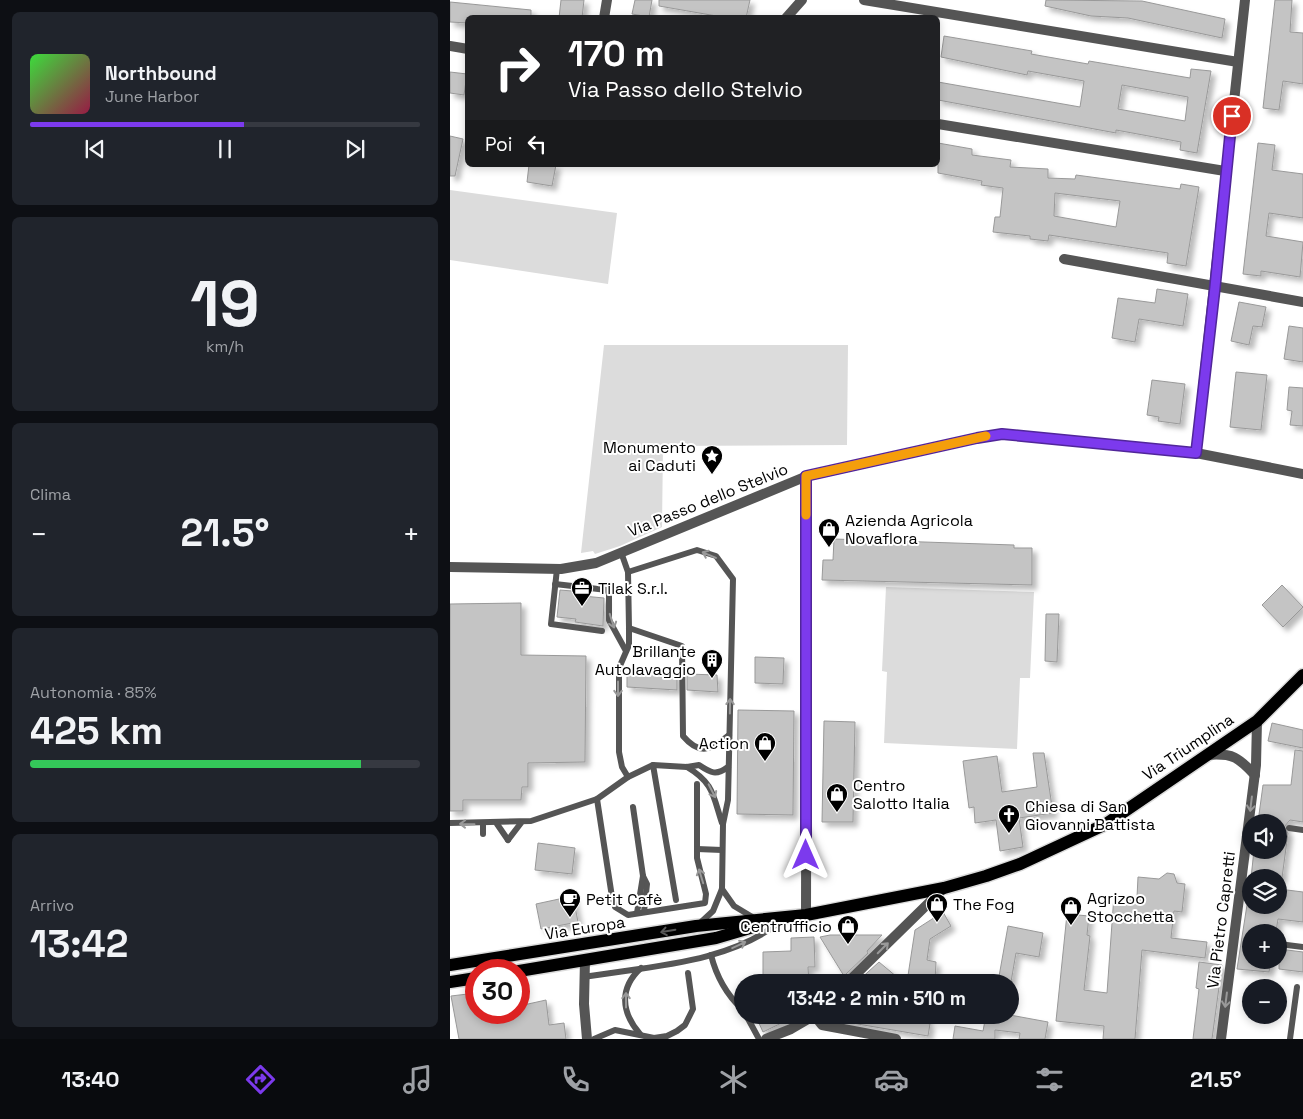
<!DOCTYPE html>
<html lang="it">
<meta charset="utf-8">
<style>
body{margin:0;font-family:"Space Grotesk",sans-serif;background:#20242c;color:#f1f3f6;height:100vh;display:flex;flex-direction:column;font-size:19px;white-space:nowrap}
*{box-sizing:border-box;margin:0}
p{font-size:16px;color:#9ea1a6}
.icon{flex:none;width:28px;height:28px;fill:none;stroke:currentColor;stroke-width:2;stroke-linecap:round;stroke-linejoin:round}
.map{position:relative;flex:1;overflow:hidden}
.drawer{display:flex;flex-direction:column;gap:12px;padding:12px;background:#0d0f14;width:450px}
.drawer>*{flex:none}
.hud{position:absolute;left:15px;top:15px;width:475px;height:152px;border-radius:8px;box-shadow:0 2px 8px #0003;background:#202124;color:#fff;overflow:hidden}
.tools{position:absolute;left:792px;top:814px;display:grid;gap:10px}
.tools a{display:grid;place-items:center;width:45px;height:45px;border-radius:50%;background:#171b24;box-shadow:0 2px 8px #0003;font-size:25px}
.speed{position:absolute;left:15px;top:959px;display:flex;gap:10px;font-size:25px;font-weight:700;text-align:center}
.speed>*{display:grid;place-content:center;width:65px;height:65px;border-radius:50%;background:#171b24;box-shadow:0 2px 8px #0003;line-height:1}
.speed .limit{border:8px solid #d22;background:#fff;color:#111}
.pin{position:absolute;display:grid;place-items:center;width:42px;height:42px;color:#fff;margin:-21px;border:2px solid #fff;border-radius:50%;box-shadow:0 1px 5px #0007}
.me{position:absolute;width:55px;margin:-28px;rotate:0deg;stroke-linejoin:round;filter:drop-shadow(0 0 4px #0008)}
.turn{display:flex;align-items:center;gap:18px;height:105px;padding:0 20px;font-size:22px}
.turn .icon{width:65px;height:65px;stroke-width:2.5}
.turn b{display:block;font-size:35px;line-height:42px}
.then{display:flex;align-items:center;height:48px;padding:0 20px;background:#0003;gap:10px;font-size:19px}
.big{font-size:38px;font-weight:800;line-height:1.1}
.drawer .tile{flex:1;display:flex;flex-direction:column;justify-content:center;gap:8px;min-width:0;padding:0 18px;border-radius:8px;background:#20242c}
.drawer .dial{align-items:center;gap:0}
.dial b{font-size:65px;line-height:1}
.song{display:flex;align-items:center;gap:15px}
.cover{width:60px;height:60px;border-radius:8px;background:linear-gradient(135deg,hsl(120 70% 55%),hsl(340 70% 35%))}
.played{height:5px;border-radius:2px;background:linear-gradient(90deg,#7c3aed 55%,#363941 55%)}
.keys{display:flex;justify-content:space-around;direction:ltr}
.heat{display:flex;justify-content:space-between;align-items:center;font-size:28px;direction:ltr}
.charge{height:8px;border-radius:4px;background:linear-gradient(90deg,#34c759 85%,#363941 0)}
.trip{position:absolute;left:284px;top:974px;width:285px;height:50px;border-radius:25px;background:#171b24;box-shadow:0 2px 8px #0003;font-weight:800;line-height:50px;text-align:center}
.tab-bar{display:flex;height:80px;justify-content:space-around;align-items:center;background:#090b0e;color:#9ea1a6}
.tab-bar .icon{width:35px;height:35px}
.tab-bar .current{color:#7c3aed}
.tab-bar b{font-size:22px;color:#f1f3f6}
main{display:flex;flex:1;min-height:0}
.map>svg:first-child{display:block}
.green{fill:#dcdcdc}
.building{fill:#c4c4c4;stroke:#999;fill-rule:evenodd;filter:url(#shadow)}
.lines{fill:none;stroke-linecap:round;stroke-linejoin:round}
.primary-casing{stroke:#dbdbdb;stroke-width:15}
.service{stroke:#555;stroke-width:6}
.minor{stroke:#555;stroke-width:10}
.primary{stroke:#000;stroke-width:12}
.oneway{stroke:#999}
.oneway2{stroke:#595959}
.route-casing{stroke:#51269a;stroke-width:12}
.route{stroke:#7c3aed;stroke-width:9}
.slow{stroke:#f59e0b;stroke-width:9}
.labels{text-anchor:middle;dominant-baseline:central;stroke-width:4;stroke-linejoin:round;paint-order:stroke}
.poi-label{font-size:16px;fill:#000;stroke:#fff;text-anchor:start}
.street-label{font-size:16px;fill:#000;stroke:#fff}
</style>
<main>
<section class="drawer">
<div class="tile">
<div class="song"><i class="cover"></i><div><b>Northbound</b><p>June Harbor</p></div></div>
<div class="played"></div>
<div class="keys"><svg class="icon" aria-label="previous" viewBox="0 0 24 24"><path d="M18 5L8 12l10 7zM5 5v14"/></svg><svg class="icon" aria-label="pause" viewBox="0 0 24 24"><path d="M8 5v14M16 5v14"/></svg><svg class="icon" aria-label="next" viewBox="0 0 24 24"><path d="M6 5l10 7-10 7zM19 5v14"/></svg></div>
</div>
<div class="tile dial"><b>19</b><p>km/h</p></div>
<div class="tile"><p>Clima</p>
<div class="heat"><a>−</a><b class="big">21.5°</b><a>+</a></div>
</div>
<div class="tile"><p>Autonomia · 85%</p><b class="big">425 km</b><div class="charge"></div></div>
<div class="tile"><p>Arrivo</p><b class="big">13:42</b></div>
</section>
<div class="map">
<svg width="853" height="1039" viewBox="0 0 853 1039">
<defs>
<filter id="shadow"><feDropShadow dx="4.5" dy="4.5" stdDeviation="2.5" flood-color="#0004"/></filter>
</defs>
<rect width="100%" height="100%" fill="#fff"/>
<g class="green">
<path d="M0,190L167,213L158,284L0,260Z"/>
<path d="M154,345H398L397,445L213,446L212,527L170,546L145,554L143,551L131,553Z"/>
<path d="M436,587L584,592L580,678H570L567,749L434,743L437,672L432,671Z"/>
</g>
<g class="building">
<path d="M111,0H134L132,18H109Z"/>
<path d="M185,0H202L199,17L182,14Z"/>
<path d="M209,0H300L296,18H278L209,6Z"/>
<path d="M596,0L692,1L775,19L772,38L678,18L641,16L595,6Z"/>
<path d="M825,0H842L840,32L853,33V84L833,81L829,110L813,108Z"/>
<path d="M0,2L81,10V18H18V23L0,22Z"/>
<path d="M494,36L582,51L581,54L638,64L639,61L740,78L741,69L761,71L747,153L730,150L731,142L666,130V133L488,100V82L630,107L634,81L578,71L577,75L491,57ZM672,85L738,97L735,121L668,109Z"/>
<path d="M0,72L17,74L14,95L0,93Z"/>
<path d="M0,136L13,139L5,176H0Z"/>
<path d="M488,143L522,149V155L561,160L560,167L598,169V178L625,179L626,175L730,189L731,184L749,187L736,266L717,263L718,253L599,235L598,241L580,239V236L543,232L545,217H550L553,188L531,185L532,181L488,173ZM605,193L670,201L666,227L604,216Z"/>
<path d="M808,143L825,145L822,170L853,174V218L819,213L816,236L853,242L850,277L811,271V276L793,274Z"/>
<path d="M79,165H106L102,186L77,182Z"/>
<path d="M707,289L738,294L733,326L689,319L685,342L662,338L668,298L705,303Z"/>
<path d="M789,302L816,307L812,327L803,326L799,345L781,341Z"/>
<path d="M839,326L853,328V362L834,359Z"/>
<path d="M786,372L817,375L811,430L780,427Z"/>
<path d="M702,380L735,384L730,424L708,421L709,417L697,415Z"/>
<path d="M839,387L853,388V426L840,425L842,411L837,410Z"/>
<path d="M384,539L564,545V548H582V585L372,580L373,560H383Z"/>
<path d="M832,585L853,607L833,627L812,605Z"/>
<path d="M110,590L134,592L133,596L154,598L153,626L125,622L126,619L107,617Z"/>
<path d="M71,603V655L136,656L135,762L78,763V787H72L71,800H13V811H0V604Z"/>
<path d="M596,614H609L607,662L595,661Z"/>
<path d="M305,657L334,658L333,684L305,683Z"/>
<path d="M177,673L227,674V690L177,687Z"/>
<path d="M237,674L267,675L268,692L237,690Z"/>
<path d="M288,710L344,711L343,815L287,814Z"/>
<path d="M374,721L405,722L403,822H372Z"/>
<path d="M822,723L853,730V748L818,741Z"/>
<path d="M845,750L853,751V822L840,820L834,827L838,833L832,878H801L804,850H831H829V822H808L813,785H841Z"/>
<path d="M583,753H594L603,813L569,818L573,847L550,851L546,820L525,823L524,807L519,808L513,761L547,756L552,792L587,787Z"/>
<path d="M88,843L125,848L122,874L85,870Z"/>
<path d="M717,873L724,874L727,883L735,884L732,912L724,911L721,938L757,942L755,958L692,950L685,1039H653L654,1026L606,1021L617,914L639,916L637,935L640,936L634,990L657,993L664,895L687,897L688,877L709,879Z"/>
<path d="M829,889L853,892V922L828,919L826,932H801V960H821L819,972L787,969L797,905H829Z"/>
<path d="M123,896L128,922L91,929L86,904Z"/>
<path d="M493,912L501,926L480,939L477,960L486,962L485,982H457L465,930Z"/>
<path d="M558,926L593,933L589,957L566,953L561,982H548Z"/>
<path d="M380,935H432L417,951L418,953L394,976L370,937Z"/>
<path d="M364,937L365,967H358L359,982H313V952L341,951V938Z"/>
<path d="M829,949L853,952V972L829,969Z"/>
<path d="M429,962L453,982H407Z"/>
<path d="M749,962L772,965L762,1039H743L749,989L746,988Z"/>
<path d="M26,993V1012H69V1006L96,1000L99,1025L114,1023L116,1039H9L1,996Z"/>
<path d="M321,1015H348L313,1032L308,1021Z"/>
<path d="M391,1015H478L476,1023L480,1024L478,1036L390,1021Z"/>
<path d="M536,1015H560L598,1022L595,1039H569L570,1033L545,1030V1039H503L505,1026L533,1031Z"/>
</g>
<g class="lines">
<g class="primary-casing">
<g id="primary">
<path d="M0,965L246,926L356,915L494,888L536,876L570,864L656,824L807,721L853,675"/>
<path d="M69,971L266,938L307,926"/>
<path d="M0,982L26,978"/>
</g>
</g>
<g class="service">
<path d="M171,552L178,572L179,628V645L169,668V752L172,767L178,777"/>
<path d="M107,569L101,624L152,631"/>
<path d="M178,572L247,550L266,556L283,579L278,800L273,824L272,889L263,911L249,924"/>
<path d="M105,584L157,590L159,594V620L176,651"/>
<path d="M179,628L232,646L233,736C250,756 261,750 279,735"/>
<path d="M203,765L226,900"/>
<path d="M237,767C264,783 263,796 272,823"/>
<path d="M147,799L162,897L165,907L178,915L255,903L256,894L247,858V784"/>
<path d="M183,807L193,876L197,884L194,912"/>
<path d="M0,823L81,821L147,799L178,777L203,765L237,767L249,765C261,773 266,776 278,767"/>
<path d="M33,824V834"/>
<path d="M47,824L58,840"/>
<path d="M839,828L853,830"/>
<path d="M58,840L71,823"/>
<path d="M247,849L272,850"/>
<path d="M272,889L284,906L304,918"/>
<path d="M187,913L193,876"/>
<path d="M829,944L853,947"/>
<path d="M261,955C266,975 277,995 292,1009"/>
<path d="M133,977C200,966 279,964 334,919"/>
<path d="M296,1015L309,1039"/>
<path d="M190,1034C171,1012 169,988 191,968"/>
<path d="M144,1039L165,1030L204,1038L217,1036L227,1031L235,1025L243,1009L238,973"/>
<path d="M840,1039L847,987"/>
</g>
<g class="minor">
<path d="M414,0L788,62"/>
<path d="M154,18L157,0"/>
<path d="M336,18L352,0"/>
<path d="M0,46L18,49"/>
<path d="M488,124L775,171"/>
<path d="M614,259L853,302"/>
<path d="M746,453L795,0"/>
<path d="M0,567L111,569L146,563L357,476L527,438L552,434L746,453L853,474"/>
<path d="M757,755C783,753 788,757 805,775"/>
<path d="M356,915L357,476"/>
<path d="M135,960L134,1004L137,1039"/>
<path d="M398,982L494,888"/>
<path d="M365,1016L372,1025L446,1039"/>
<path d="M316,1039L341,1029L365,1015"/>
<path d="M771,1039L806,765L807,721"/>
</g>
<use href="#primary" class="primary"/>
</g>
<defs><path id="oneway-shaft" d="M-6 0H5M1.5-3L5.5 0L1.5 3" fill="none" stroke-width="1.6" stroke-linecap="round" stroke-linejoin="round" transform="scale(1.25)"/></defs>
<g class="oneway">
<use href="#oneway-shaft" transform="translate(259 555) rotate(-157)"/>
<use href="#oneway-shaft" transform="translate(162 621) rotate(72)"/>
<use href="#oneway-shaft" transform="translate(168 689) rotate(90)"/>
<use href="#oneway-shaft" transform="translate(280 706) rotate(-89)"/>
<use href="#oneway-shaft" transform="translate(262 791) rotate(63)"/>
<use href="#oneway-shaft" transform="translate(801 804) rotate(97)"/>
<use href="#oneway-shaft" transform="translate(17 824) rotate(-179)"/>
<use href="#oneway-shaft" transform="translate(251 876) rotate(-107)"/>
<use href="#oneway-shaft" transform="translate(289 945) rotate(-25)"/>
<use href="#oneway-shaft" transform="translate(433 948) rotate(-45)"/>
<use href="#oneway-shaft" transform="translate(176 1000) rotate(-90)"/>
<use href="#oneway-shaft" transform="translate(776 1000) rotate(97)"/>
</g>
<use class="oneway2" href="#oneway-shaft" transform="translate(218 931) rotate(170)"/>
<g class="lines">
<g class="route-casing">
<path id="route" d="M356,855V476L527,438L552,434L746,453L765,287L782,116"/>
</g>
<use href="#route" class="route"/>
<path class="slow" d="M356,515V476L536,436"/>
</g>
<defs>
<g id="sight-pin" transform="scale(1.125)"><path d="M0 17L-7.5 6A9.5 9.5 0 1 1 7.5 6Z" fill="#000" stroke="#fff"/><path d="M0-6L1.8-2.2L6-1.7L2.9 1.2L3.7 5.4L0 3.3L-3.7 5.4L-2.9 1.2L-6-1.7L-1.8-2.2Z" fill="#fff"/></g>
<g id="shop-pin" transform="scale(1.125)"><path d="M0 17L-7.5 6A9.5 9.5 0 1 1 7.5 6Z" fill="#000" stroke="#fff"/><path d="M-5-2.5h2.3a2.7 3.5 0 0 1 5.4 0H5L5.5 6h-11ZM-1.5-2.5h3a1.5 2.3 0 0 0-3 0Z" fill="#fff"/></g>
<g id="office-pin" transform="scale(1.125)"><path d="M0 17L-7.5 6A9.5 9.5 0 1 1 7.5 6Z" fill="#000" stroke="#fff"/><path d="M-6-3h4V-5.5h4V-3h4V5H-6ZM-1-4.5V-3h2v-1.5ZM-6 0V1H6V0Z" fill="#fff"/></g>
<g id="building-pin" transform="scale(1.125)"><path d="M0 17L-7.5 6A9.5 9.5 0 1 1 7.5 6Z" fill="#000" stroke="#fff"/><path d="M-4-6H4V6H1V3H-1V6H-4ZM-2.5-4.3h1.7v1.8h-1.7ZM.8-4.3h1.7v1.8H.8ZM-2.5-1h1.7V.8h-1.7ZM.8-1h1.7V.8H.8Z" fill="#fff"/></g>
<g id="church-pin" transform="scale(1.125)"><path d="M0 17L-7.5 6A9.5 9.5 0 1 1 7.5 6Z" fill="#000" stroke="#fff"/><path d="M-1.2-6h2.4v3.5h3.3v2.4h-3.3V6h-2.4V-.1h-3.3v-2.4h3.3Z" fill="#fff"/></g>
<g id="cafe-pin" transform="scale(1.125)"><path d="M0 17L-7.5 6A9.5 9.5 0 1 1 7.5 6Z" fill="#000" stroke="#fff"/><path d="M-5.5-4.5H6V0H3Q3 3.5 0 3.5H-2.5Q-5.5 3.5-5.5 0ZM3-3.2v2h1.7v-2ZM-6 4.5H4V6H-6Z" fill="#fff"/></g>
</defs>
<g fill-rule="evenodd">
<use href="#sight-pin" x="262" y="456"/>
<use href="#shop-pin" x="379" y="529"/>
<use href="#office-pin" x="132" y="588"/>
<use href="#building-pin" x="262" y="660"/>
<use href="#shop-pin" x="315" y="743"/>
<use href="#shop-pin" x="387" y="794"/>
<use href="#church-pin" x="559" y="815"/>
<use href="#cafe-pin" x="120" y="899"/>
<use href="#shop-pin" x="487" y="904"/>
<use href="#shop-pin" x="621" y="907"/>
<use href="#shop-pin" x="398" y="926"/>
</g>
<g class="labels">
<g class="poi-label">
<text x="246" y="447" text-anchor="end">Monumento<tspan x="246" dy="18">ai Caduti</tspan></text>
<text x="395" y="520">Azienda Agricola<tspan x="395" dy="18">Novaflora</tspan></text>
<text x="148" y="588">Tilak S.r.l.</text>
<text x="246" y="651" text-anchor="end">Brillante<tspan x="246" dy="18">Autolavaggio</tspan></text>
<text x="299" y="743" text-anchor="end">Action</text>
<text x="403" y="785">Centro<tspan x="403" dy="18">Salotto Italia</tspan></text>
<text x="575" y="806">Chiesa di San<tspan x="575" dy="18">Giovanni Battista</tspan></text>
<text x="637" y="898">Agrizoo<tspan x="637" dy="18">Stocchetta</tspan></text>
<text x="136" y="899">Petit Cafè</text>
<text x="503" y="904">The Fog</text>
<text x="382" y="926" text-anchor="end">Centrufficio</text>
</g>
<g class="street-label">
<text transform="translate(258 500) rotate(-22)">Via Passo dello Stelvio</text>
<text transform="translate(738 747) rotate(-34)">Via Triumplina</text>
<text transform="translate(771 920) rotate(-83)">Via Pietro Capretti</text>
<text transform="translate(135 928) rotate(-9)">Via Europa</text>
</g>
</g>
</svg>
<div class="tools">
<a><svg class="icon" aria-label="sound" viewBox="0 0 24 24"><path d="M4 9h4l5-4v14l-5-4H4zM17 9q2 3 0 6"/></svg></a>
<a><svg class="icon" aria-label="layers" viewBox="0 0 24 24"><path d="M12 4l9 5-9 5-9-5zM3 14l9 5 9-5"/></svg></a>
<a>+</a>
<a>−</a>
</div>
<div class="speed"><div class="limit">30</div></div>
<div class="pin" style="left:782px;top:116px;background:#d93025"><svg class="icon" aria-label="arrive" viewBox="0 0 24 24"><path d="M6 21V4h12l-3 4 3 4H6"/></svg></div>
<svg class="me" style="left:356px;top:855px" viewBox="-20 -20 40 40"><path d="M0-17L14 15 0 8-14 15z" fill="#7c3aed" stroke="#fff" stroke-width="4"/></svg>
<div class="trip">13:42 · 2 min · 510 m</div>
<div class="hud">
<div class="turn"><svg class="icon" aria-label="right" viewBox="0 0 24 24"><path d="M7 20v-9h11M14 6l5 5-5 5"/></svg><div><b>170 m</b>Via Passo dello Stelvio</div></div>
<div class="then">Poi<svg class="icon" aria-label="left" viewBox="0 0 24 24"><path d="M17 20v-9H6M10 6l-5 5 5 5"/></svg></div>
</div>
</div>
</main>
<nav class="tab-bar">
<b>13:40</b>
<svg class="icon current" aria-label="directions" viewBox="0 0 24 24"><path d="M12 3l9 9-9 9-9-9zM9 14v-3h6M13 9l2 2-2 2"/></svg>
<svg class="icon" aria-label="music" viewBox="0 0 24 24"><path d="M9 18V5l10-2v13"/><circle cx="6" cy="18" r="3"/><circle cx="16" cy="16" r="3"/></svg>
<svg class="icon" aria-label="phone" viewBox="0 0 24 24"><path d="M5 4h4l2 5-3 2q2 4 5 5l2-3 5 2v4C11 20 4 13 5 4z"/></svg>
<svg class="icon" aria-label="climate" viewBox="0 0 24 24"><path d="M12 3v18M4 7l16 10M4 17L20 7"/></svg>
<svg class="icon" aria-label="car" viewBox="0 0 24 24"><path d="M5 17H2v-5l4-1 3-4h7l3 4 3 1v5h-3M9 17h6M6 11h13"/><circle cx="7" cy="17" r="2"/><circle cx="17" cy="17" r="2"/></svg>
<svg class="icon" aria-label="filters" viewBox="0 0 24 24"><path d="M4 7h16M4 17h16"/><circle cx="9" cy="7" r="2"/><circle cx="15" cy="17" r="2"/></svg>
<b>21.5°</b>
</nav>
